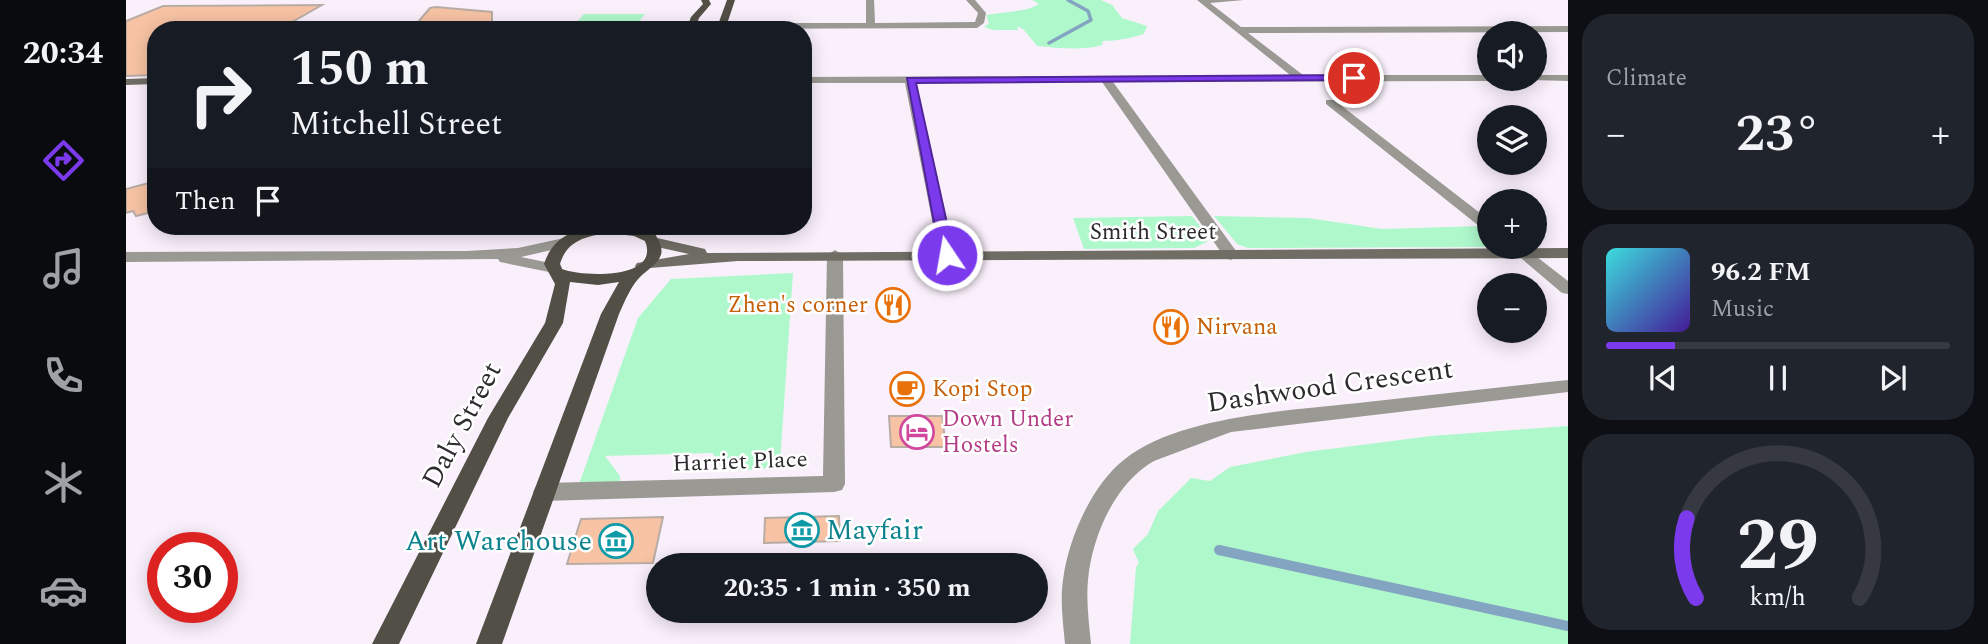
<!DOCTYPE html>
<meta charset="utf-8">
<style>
body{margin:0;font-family:Spectral,serif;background:#20242c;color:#f1f3f6;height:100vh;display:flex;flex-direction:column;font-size:26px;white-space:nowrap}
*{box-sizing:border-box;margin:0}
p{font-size:23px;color:#9ea1a6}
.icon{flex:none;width:38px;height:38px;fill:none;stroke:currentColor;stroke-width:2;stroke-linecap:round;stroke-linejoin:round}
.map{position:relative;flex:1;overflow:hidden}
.details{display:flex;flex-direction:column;gap:14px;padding:14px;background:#0d0f14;width:420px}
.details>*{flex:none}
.banner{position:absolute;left:21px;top:21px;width:665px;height:214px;border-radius:28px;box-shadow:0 4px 18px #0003;background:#171b24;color:#f1f3f6;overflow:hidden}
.buttons{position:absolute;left:1351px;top:21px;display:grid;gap:14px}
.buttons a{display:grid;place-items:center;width:70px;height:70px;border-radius:50%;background:#171b24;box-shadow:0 4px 18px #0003;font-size:35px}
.speed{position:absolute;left:21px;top:532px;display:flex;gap:14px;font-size:35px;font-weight:700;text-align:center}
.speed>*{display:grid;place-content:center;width:91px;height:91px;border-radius:50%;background:#171b24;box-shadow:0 4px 18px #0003;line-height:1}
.speed .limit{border:10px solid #d22;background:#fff;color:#111}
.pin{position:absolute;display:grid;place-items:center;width:60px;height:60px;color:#fff;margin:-30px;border:4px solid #fff;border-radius:50%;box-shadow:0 2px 7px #0007}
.me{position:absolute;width:77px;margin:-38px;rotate:348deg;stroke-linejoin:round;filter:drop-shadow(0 0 5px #0008)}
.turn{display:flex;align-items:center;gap:24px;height:147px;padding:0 28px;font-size:32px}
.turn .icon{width:91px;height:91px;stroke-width:2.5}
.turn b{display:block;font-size:49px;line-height:60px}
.then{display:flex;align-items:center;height:66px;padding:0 28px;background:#0003;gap:14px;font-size:26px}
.big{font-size:52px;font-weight:700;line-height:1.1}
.details .card{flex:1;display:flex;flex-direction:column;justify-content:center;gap:10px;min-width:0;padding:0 24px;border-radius:28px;background:#20242c}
.details .dial{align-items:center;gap:0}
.dial svg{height:182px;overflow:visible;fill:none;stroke:#363941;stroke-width:7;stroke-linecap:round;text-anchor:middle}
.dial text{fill:#f1f3f6;stroke:none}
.song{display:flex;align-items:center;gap:21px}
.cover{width:84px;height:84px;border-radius:10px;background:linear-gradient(135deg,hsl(180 70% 55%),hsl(260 70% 35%))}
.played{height:7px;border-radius:4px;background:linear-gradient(90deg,#7c3aed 20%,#363941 20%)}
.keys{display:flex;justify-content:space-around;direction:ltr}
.heat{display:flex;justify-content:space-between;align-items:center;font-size:38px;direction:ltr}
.trip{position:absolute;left:520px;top:553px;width:402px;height:70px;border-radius:35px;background:#171b24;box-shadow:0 4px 18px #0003;font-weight:700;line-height:70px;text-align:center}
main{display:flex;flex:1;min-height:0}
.tabs{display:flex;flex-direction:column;width:126px;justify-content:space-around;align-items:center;background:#090b0e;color:#9ea1a6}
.tabs .icon{width:49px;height:49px}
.tabs .on{color:#7c3aed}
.tabs b{font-size:32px;color:#f1f3f6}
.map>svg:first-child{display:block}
.green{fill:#aff8cc}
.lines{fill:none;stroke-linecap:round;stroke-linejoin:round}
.stream-far1{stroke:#84a5c1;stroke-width:3.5}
.stream{stroke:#84a5c1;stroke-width:10}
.building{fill:#f7c3a4;stroke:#b9aca5;stroke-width:2}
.street{fill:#9a9993;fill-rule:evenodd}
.secondary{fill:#706d65;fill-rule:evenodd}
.primary{fill:#524f46;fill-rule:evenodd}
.route{fill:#7c3aed;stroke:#51269a;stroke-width:2}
.labels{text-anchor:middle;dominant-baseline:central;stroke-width:5;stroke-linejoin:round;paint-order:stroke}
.street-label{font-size:23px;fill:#2f2c30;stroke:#fff}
.food-label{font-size:23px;fill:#c56008;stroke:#fff;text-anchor:start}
.hotel-label{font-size:23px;fill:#b23c85;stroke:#fff;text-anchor:start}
.near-street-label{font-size:28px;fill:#2f2c30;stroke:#fff}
.near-culture-label{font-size:28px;fill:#0d838f;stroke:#fff;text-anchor:start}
</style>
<main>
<nav class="tabs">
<b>20:34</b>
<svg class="icon on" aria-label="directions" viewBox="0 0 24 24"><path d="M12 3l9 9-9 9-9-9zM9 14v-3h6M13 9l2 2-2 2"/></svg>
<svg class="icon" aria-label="music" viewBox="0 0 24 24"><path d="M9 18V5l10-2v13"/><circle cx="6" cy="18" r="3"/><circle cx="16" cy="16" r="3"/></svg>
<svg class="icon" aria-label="phone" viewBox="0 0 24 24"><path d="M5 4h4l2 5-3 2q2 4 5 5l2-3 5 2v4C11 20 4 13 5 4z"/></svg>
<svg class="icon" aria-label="climate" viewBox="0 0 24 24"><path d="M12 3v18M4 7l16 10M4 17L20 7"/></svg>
<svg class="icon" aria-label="car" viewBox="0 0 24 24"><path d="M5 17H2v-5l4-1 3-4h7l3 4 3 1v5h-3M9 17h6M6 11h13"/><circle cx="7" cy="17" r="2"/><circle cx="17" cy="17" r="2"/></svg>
</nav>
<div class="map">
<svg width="1442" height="644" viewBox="0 0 1442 644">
<rect width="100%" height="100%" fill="#faf0fc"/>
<g class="green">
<path d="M906,0H975L986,5L996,18L1021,26L1018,34C1005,38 991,41 977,41L976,45C956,51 932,48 911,46L897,29L891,26L892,30H867L858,27L863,23L860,15C875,12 901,12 913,4Z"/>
<path d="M458,14H519L513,22H451Z"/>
<path d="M1066,216L1081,235V242L1068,248L958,249L947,218Z"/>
<path d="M1088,216L1182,218L1256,229L1354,226L1363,235L1361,247L1122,248L1111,244Z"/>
<path d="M667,273L654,462L637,469L601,471L586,453L479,456L494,476V481L452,487L512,318L545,279Z"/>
<path d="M1442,426V644H1004L1010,567L1013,563L1007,549L1022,534L1032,511L1065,478L1084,481L1104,467L1180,452L1305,436Z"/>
</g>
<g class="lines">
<path class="stream-far1" d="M923,43L965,20L962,11L942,0"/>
<path class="stream" d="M1093,550L1442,626"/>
</g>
<g class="building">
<path d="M196,5L152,30H30V75L0,76V21L37,6Z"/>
<path d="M310,7L366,12V23L286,29L304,8Z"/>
<path d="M30,181V211L10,216L7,211L0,213V189Z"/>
<path d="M763,416H816L820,447H765Z"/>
<path d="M713,516L714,541L638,543L639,518Z"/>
<path d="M537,517L527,563L441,564L455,519Z"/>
</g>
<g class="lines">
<g class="street">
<path d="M740,0H748L749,23L849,22L852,13L840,0H849L860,13L858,23L851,28L566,29L562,26L566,23H740Z"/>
<path d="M1071,0H1118L1084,3L1115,27L1442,26V32L1122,33L1177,75H1363V79H1368L1363,81L987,82L1113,255L1105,260L1099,258L976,82L790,83L829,255L821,260L813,255L779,83H677V77L1164,75Z"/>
<path d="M1409,75H1442V81L1405,80Z"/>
<path d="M1200,100H1208L1363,220V231L1358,230L1200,104Z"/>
<path d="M438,238L443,240L446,243L443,246L395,257L434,265L436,268L428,273L374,262L372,259L0,262V252L341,251L392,248Z"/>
<path d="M1382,247H1398L1442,281V294L1436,293Z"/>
<path d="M709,250L717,255L719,484L716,490L708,492L418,501L410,498L407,492L410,486L418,483L697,476L701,255Z"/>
<path d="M1442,380V392L1105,432L1028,461C989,483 966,536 962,580C960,601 963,623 965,644H939C937,623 934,601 937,580C942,539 966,484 999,459C1054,415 1172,410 1241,402C1308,395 1375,387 1442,380Z"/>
</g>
<g class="secondary">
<path d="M30,78V84L0,85V79Z"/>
<path d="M527,237L579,249L581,253L1442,248V258L612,261L511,269L509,266L511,263L563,254L522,245L519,242Z"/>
</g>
<g class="primary">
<path d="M575,0H583L585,4L573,18L569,30H560L565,17L577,4Z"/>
<path d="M601,0H609L599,30H590Z"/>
<path d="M472,226H524C541,252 540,256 516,275C505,285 499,301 493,314L376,644H350L475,314L493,282L472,285L444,282L437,323L382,418L273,644H246L362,418L419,323L429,284L418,264C426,239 446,229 472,226ZM483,233L508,236L519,241C535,280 456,277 436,269L434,264C441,240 461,236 483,233Z"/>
</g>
</g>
<path class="route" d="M1228,75L1233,78L1232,80L790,83L828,255L821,259L814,255L781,78Z"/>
<defs>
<g id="restaurant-ring" transform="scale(1.75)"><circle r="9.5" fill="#fff" stroke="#e8710a" stroke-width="1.5"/><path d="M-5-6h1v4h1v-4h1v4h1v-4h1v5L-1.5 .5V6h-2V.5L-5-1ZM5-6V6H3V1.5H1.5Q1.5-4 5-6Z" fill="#e8710a"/></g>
<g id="cafe-ring" transform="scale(1.75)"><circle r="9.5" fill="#fff" stroke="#e8710a" stroke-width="1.5"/><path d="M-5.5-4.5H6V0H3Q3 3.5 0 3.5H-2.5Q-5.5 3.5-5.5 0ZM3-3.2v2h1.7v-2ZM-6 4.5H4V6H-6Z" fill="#e8710a"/></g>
<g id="hotel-ring" transform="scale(1.75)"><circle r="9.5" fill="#fff" stroke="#d1479c" stroke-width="1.5"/><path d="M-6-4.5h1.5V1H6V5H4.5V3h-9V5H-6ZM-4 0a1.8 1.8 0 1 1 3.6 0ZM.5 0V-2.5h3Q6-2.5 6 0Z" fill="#d1479c"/></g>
<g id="museum-ring" transform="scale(1.75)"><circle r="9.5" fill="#fff" stroke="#0f9aa8" stroke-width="1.5"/><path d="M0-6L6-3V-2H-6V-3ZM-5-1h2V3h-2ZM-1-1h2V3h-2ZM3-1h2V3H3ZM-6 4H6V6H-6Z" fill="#0f9aa8"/></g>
</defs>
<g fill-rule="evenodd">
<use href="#restaurant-ring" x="767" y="305"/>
<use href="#restaurant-ring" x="1045" y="327"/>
<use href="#cafe-ring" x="781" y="389"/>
<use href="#hotel-ring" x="791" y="432"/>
<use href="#museum-ring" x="676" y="530"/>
<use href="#museum-ring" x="490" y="541"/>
</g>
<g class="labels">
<g class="street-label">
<text x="1027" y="232">Smith Street</text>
<text transform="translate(614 462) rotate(-2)">Harriet Place</text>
</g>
<g class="food-label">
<text x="742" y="305" text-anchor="end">Zhen's corner</text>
<text x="1070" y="327">Nirvana</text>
<text x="806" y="389">Kopi Stop</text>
</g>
<g class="hotel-label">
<text x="816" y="419">Down Under<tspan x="816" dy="26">Hostels</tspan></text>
</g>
<g class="near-street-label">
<text transform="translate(1204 386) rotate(-8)">Dashwood Crescent</text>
<text transform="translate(336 425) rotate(-62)">Daly Street</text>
</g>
<g class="near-culture-label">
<text x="700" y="530">Mayfair</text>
<text x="466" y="541" text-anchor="end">Art Warehouse</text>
</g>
</g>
</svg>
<div class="buttons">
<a><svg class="icon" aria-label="sound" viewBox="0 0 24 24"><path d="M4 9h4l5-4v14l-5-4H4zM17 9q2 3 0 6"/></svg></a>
<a><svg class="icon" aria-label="layers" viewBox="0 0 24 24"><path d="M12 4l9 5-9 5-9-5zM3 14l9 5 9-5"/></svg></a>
<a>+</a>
<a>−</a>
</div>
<div class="speed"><div class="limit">30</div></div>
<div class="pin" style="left:1228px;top:78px;background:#d93025"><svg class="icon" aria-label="arrive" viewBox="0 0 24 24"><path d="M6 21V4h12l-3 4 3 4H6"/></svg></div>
<svg class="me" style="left:821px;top:255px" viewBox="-20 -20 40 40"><circle r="17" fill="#7c3aed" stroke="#fff" stroke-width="3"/><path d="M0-11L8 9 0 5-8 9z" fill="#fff"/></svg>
<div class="trip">20:35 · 1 min · 350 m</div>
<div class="banner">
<div class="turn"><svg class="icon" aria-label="right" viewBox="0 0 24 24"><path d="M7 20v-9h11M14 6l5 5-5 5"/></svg><div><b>150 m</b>Mitchell Street</div></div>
<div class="then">Then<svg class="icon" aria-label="arrive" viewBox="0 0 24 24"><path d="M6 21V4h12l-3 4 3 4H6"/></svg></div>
</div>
</div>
<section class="details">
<div class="card"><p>Climate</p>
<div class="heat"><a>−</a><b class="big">23°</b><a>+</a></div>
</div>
<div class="card">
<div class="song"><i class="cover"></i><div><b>96.2 FM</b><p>Music</p></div></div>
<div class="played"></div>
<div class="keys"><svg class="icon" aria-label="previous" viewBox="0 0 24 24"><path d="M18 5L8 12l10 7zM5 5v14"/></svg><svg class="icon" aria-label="pause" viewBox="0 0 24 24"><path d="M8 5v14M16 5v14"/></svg><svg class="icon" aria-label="next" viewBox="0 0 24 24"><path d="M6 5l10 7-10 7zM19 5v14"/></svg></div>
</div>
<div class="card dial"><svg viewBox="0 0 100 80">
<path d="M14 69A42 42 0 1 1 86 69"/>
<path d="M14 69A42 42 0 0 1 10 34" stroke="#7c3aed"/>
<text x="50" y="56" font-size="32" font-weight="700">29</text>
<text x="50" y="72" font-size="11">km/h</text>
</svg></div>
</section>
</main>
